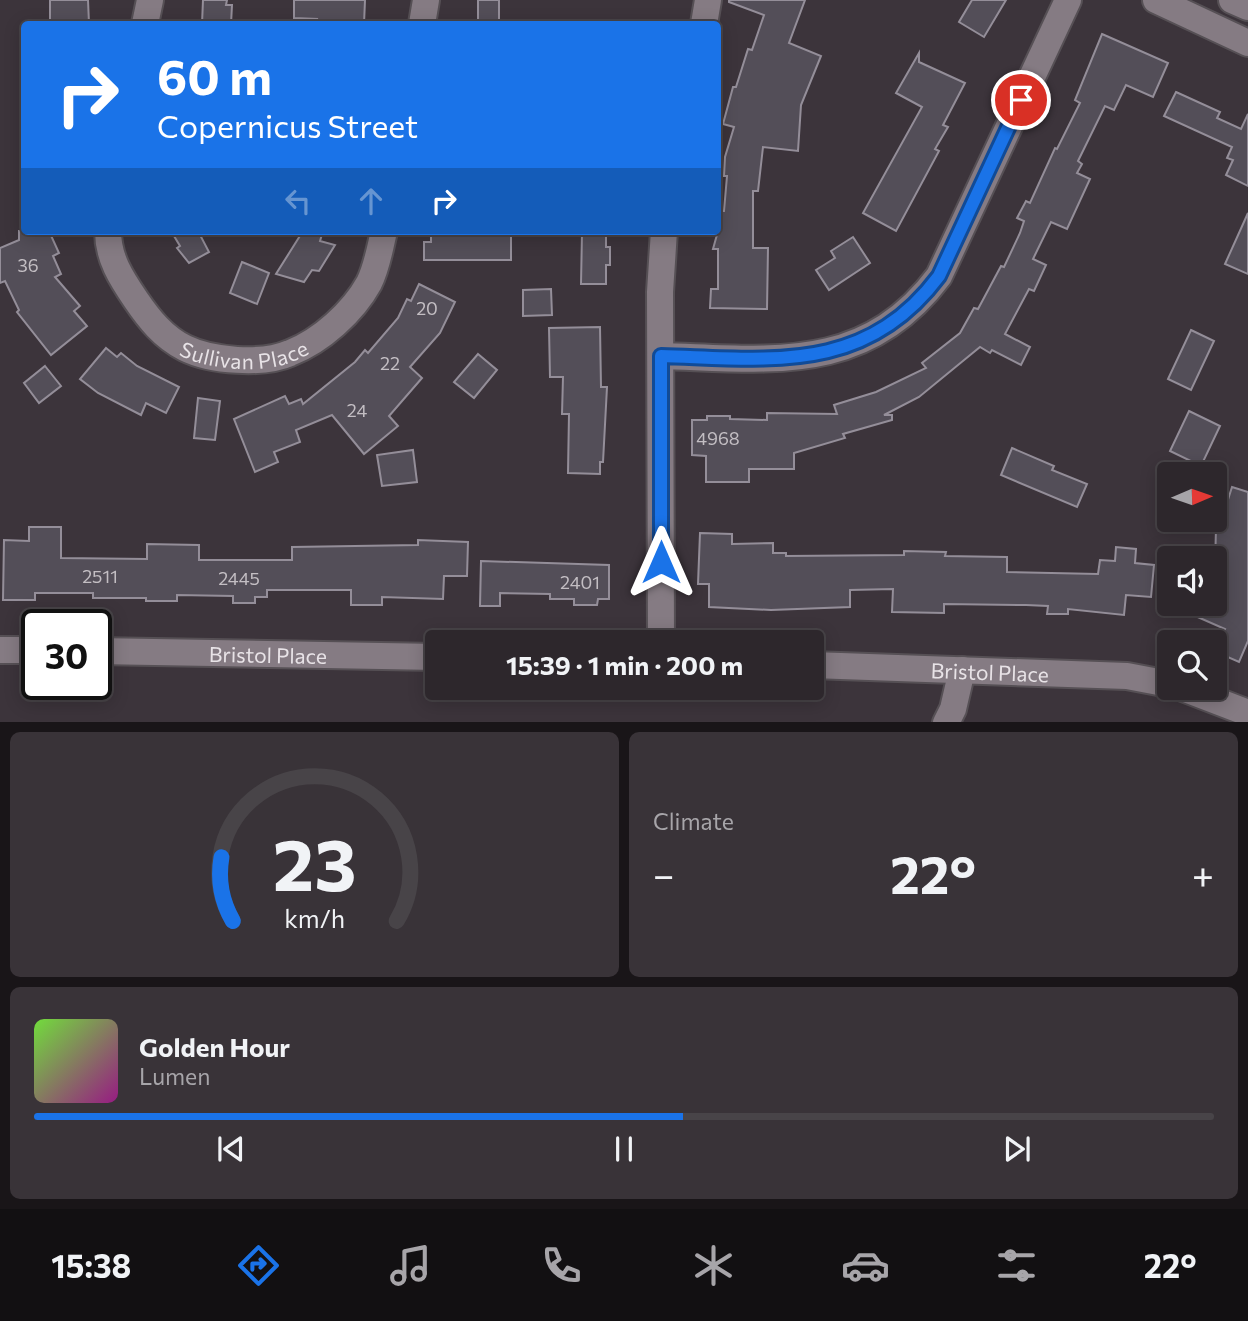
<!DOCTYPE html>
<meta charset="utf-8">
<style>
body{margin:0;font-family:Commissioner,sans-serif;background:#393338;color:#f1f3f6;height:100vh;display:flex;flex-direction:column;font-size:26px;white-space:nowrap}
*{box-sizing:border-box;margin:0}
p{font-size:23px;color:#a7a5a9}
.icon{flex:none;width:38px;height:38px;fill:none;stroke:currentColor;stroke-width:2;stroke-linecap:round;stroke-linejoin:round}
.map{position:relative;height:722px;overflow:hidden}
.panel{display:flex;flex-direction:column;gap:10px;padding:10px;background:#191518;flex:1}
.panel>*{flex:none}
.hud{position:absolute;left:21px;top:21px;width:700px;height:214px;border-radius:7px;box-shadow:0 4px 18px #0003,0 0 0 2px #484448;background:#1a73e8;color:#fff;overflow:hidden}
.needle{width:46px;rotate:88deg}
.fabs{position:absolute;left:1157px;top:462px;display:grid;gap:14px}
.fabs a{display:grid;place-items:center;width:70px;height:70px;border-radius:7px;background:#2d272c;box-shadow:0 4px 18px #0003,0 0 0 2px #484448;font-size:35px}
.speed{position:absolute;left:21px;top:609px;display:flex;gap:14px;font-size:35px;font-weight:700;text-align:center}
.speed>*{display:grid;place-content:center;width:91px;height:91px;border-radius:50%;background:#2d272c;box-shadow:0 4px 18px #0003,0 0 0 2px #484448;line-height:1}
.speed .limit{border:4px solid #111;border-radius:10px;background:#fff;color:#111}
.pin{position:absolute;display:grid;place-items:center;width:60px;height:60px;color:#fff;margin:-30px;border:4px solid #fff;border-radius:50%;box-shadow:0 2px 7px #0007}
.me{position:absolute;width:77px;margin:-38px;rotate:0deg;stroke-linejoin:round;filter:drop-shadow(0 0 5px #0008)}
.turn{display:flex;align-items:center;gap:24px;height:147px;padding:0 21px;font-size:32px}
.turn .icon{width:91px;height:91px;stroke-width:2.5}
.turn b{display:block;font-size:49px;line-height:60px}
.lanes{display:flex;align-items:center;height:66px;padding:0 21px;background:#0003;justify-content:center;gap:35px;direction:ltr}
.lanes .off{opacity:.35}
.big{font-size:52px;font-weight:700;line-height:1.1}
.panel .card{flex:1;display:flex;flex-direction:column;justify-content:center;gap:10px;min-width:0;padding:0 24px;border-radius:10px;background:#393338}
.panel .dial{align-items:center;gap:0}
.dial svg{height:182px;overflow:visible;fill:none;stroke:#484448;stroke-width:7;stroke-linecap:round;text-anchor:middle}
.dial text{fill:#f1f3f6;stroke:none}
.song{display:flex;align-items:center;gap:21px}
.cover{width:84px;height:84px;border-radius:10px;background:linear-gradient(135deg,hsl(100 70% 55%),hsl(310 70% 35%))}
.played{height:7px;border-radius:4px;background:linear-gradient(90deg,#1a73e8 55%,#484448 55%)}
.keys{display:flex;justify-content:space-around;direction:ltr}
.heat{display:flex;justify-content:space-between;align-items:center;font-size:38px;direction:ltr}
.panel .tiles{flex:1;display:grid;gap:10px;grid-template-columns:1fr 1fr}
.card:last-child{grid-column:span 2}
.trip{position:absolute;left:425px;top:630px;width:399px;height:70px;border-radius:7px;background:#2d272c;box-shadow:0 4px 18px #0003,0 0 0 2px #484448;font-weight:700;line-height:70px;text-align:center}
.tabs{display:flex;height:112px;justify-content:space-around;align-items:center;background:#121012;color:#a7a5a9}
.tabs .icon{width:49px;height:49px}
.tabs .on{color:#1a73e8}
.tabs b{font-size:32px;color:#f1f3f6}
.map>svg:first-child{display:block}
.building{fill:#534e58;stroke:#948e99;stroke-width:2}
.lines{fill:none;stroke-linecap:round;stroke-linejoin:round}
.street-casing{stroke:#565055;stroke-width:30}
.street{stroke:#857b83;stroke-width:26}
.route-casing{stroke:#114b97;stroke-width:18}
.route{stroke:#1a73e8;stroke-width:12}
.labels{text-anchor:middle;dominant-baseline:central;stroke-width:7;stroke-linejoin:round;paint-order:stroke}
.number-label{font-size:18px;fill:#c3bec3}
.street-label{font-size:21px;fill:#e8e3e7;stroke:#211d20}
</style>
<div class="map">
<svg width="1248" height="723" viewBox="0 0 1248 723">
<rect width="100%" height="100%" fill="#3c343b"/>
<g class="building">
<path d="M50,0H88L89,24H50Z"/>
<path d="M203,0H227L226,5H232L231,24H202Z"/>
<path d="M294,0H365L364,24H316L317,19L294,18Z"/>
<rect x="478" y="0" width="21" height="24"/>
<path d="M729,0H805L789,43L821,56L801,105L798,151L763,147L758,191H753V248H768L767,309L710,308L711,289H718V249H713L718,231V211H724L727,176H724L725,157L734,127L723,124L733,87H736L748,49L752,50L764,15L729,2Z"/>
<path d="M972,0H1006L984,37L959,22Z"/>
<path d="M1102,34L1168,63L1153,97L1126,85L1114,110L1105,106L1078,161L1082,164L1077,173L1090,179L1067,229L1051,222L1033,259L1046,265L1034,291L1029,289L1005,334L1030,347L1021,365L992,350L990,353L980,347L919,397L884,415H892V420L843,434L845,438L794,453V469H749V482H706V456L692,455V420H707V416H730V419L767,420V413L837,414L834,405L876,392L926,368L922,363L960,333L974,308L978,309L1001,266L1004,267L1020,233L1024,221L1017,218L1026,201L1030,203L1055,148L1057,149L1080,103L1075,100Z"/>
<path d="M919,53V62L965,83L943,125L948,127L935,149L939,151L896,231L863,213L922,107L896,93Z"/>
<path d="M1176,92L1220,112L1217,118L1241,129L1248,114V186L1226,175L1233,160L1227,158L1232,147L1164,116Z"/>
<path d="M1248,213V274L1225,264Z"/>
<path d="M19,231H49L59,253L53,256L61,274L55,277L80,306L74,311L87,326L51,355L17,312L19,310L5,281L0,283V248L19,240Z"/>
<path d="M171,231H198L209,252L189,263L177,248L180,246Z"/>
<path d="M303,231H323L320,241L335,245L319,271L312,270L304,282L276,274Z"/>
<path d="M431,231H511V260H424V242H431Z"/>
<path d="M582,233H606V247H610V265H606V284H581Z"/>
<path d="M853,237L870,263L829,290L816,270L835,258L831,251Z"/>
<path d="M242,262L269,273L257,304L230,293Z"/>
<path d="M419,284L455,302L440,333L410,367L422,378L389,416L398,426L364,454L332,415L296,430L300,442L274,452L278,462L255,472L234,419L285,396L289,404L301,399L303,404L355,362L365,350L368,353L398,318L407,299L411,301Z"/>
<path d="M551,289L552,315L523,316V290Z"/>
<path d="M600,327L601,387H607L603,462H600V474L568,473L569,414H562L563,377H550L549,328Z"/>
<path d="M1191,330L1214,341L1191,390L1168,379Z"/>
<path d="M106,348L117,357L121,353L137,366L179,387L166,413L146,403L141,415L98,393L80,379Z"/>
<path d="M478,354L497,370L474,398L454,382Z"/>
<path d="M45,366L61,386L39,403L24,383Z"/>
<path d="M198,398L220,401L215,440L194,438Z"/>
<path d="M1189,411L1220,426L1201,466L1170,451Z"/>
<path d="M1012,448L1054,466L1052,470L1087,484L1077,507L1001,475Z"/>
<path d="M413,450L417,482L382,486L377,455Z"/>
<path d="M1232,487L1248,492V641L1239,662L1214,651L1225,629L1168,604H1214L1216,528H1219Z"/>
<path d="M29,527H61V558L147,559V544L199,545V560H292V547L418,545V540L468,542L467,576H444L443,599L382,597V605H351V590H267V597H255V603H233V596L177,595V601H146V598H93V593H35V600H3L4,540L29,541Z"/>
<path d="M700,533L732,534V544L773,543V553H786V556L904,555V551L946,552L945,556L1007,557V572L1098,574L1100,560L1115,561L1116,547L1136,549L1135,563L1154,565L1151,597L1126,595L1124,615L1068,609V614H1047L1048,606L1026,605L944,604V613L892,612L893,589L850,590V607L771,610L709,607V584H698Z"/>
<path d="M481,561L609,565V599H598L597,605H574V599H550V594L500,593V606H480Z"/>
</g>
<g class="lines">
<g class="street-casing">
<g id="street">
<path d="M1156,0L1248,43"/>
<path d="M1232,0L1248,7"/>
<path d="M145,24L150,0"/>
<path d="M422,24L426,0"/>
<path d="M704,24L708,0"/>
<path id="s1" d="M108,231C108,258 121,278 136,300C149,319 163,337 185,348C211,361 263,365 290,353C321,341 353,312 369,283C377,267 380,248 384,231"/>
<path d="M661,356C770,359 865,375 939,276L1068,0"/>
<path d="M661,642L660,292L664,231"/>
<path d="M0,650H37"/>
<path id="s2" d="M96,651L438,657"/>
<path id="s3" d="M812,665L1127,676L1169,684"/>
<path d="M1183,688L1248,713"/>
<path d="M946,723L953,709L962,670"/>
</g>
</g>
<use href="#street" class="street"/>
</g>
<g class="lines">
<g class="route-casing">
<path id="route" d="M661,562V356C769,359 865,375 939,276L1021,100"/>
</g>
<use href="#route" class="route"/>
</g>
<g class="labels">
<g class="number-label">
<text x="28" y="265">36</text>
<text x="427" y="308">20</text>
<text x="390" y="363">22</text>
<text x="357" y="410">24</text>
<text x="718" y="438">4968</text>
<text x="100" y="576">2511</text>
<text x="239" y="578">2445</text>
<text x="580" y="582">2401</text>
</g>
<g class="street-label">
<text stroke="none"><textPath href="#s1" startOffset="206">Sullivan Place</textPath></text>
<text stroke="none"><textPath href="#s2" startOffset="172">Bristol Place</textPath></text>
<text stroke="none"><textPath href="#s3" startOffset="178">Bristol Place</textPath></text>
</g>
</g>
</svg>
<div class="fabs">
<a><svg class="needle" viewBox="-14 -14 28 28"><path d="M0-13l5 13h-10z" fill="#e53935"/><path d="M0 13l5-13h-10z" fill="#a7a5a9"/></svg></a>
<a><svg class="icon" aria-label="sound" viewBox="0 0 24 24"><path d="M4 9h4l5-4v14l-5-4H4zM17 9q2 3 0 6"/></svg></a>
<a><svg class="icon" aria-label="search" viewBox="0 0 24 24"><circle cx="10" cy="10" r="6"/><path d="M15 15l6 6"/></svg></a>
</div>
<div class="speed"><div class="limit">30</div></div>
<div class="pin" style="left:1021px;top:100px;background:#d93025"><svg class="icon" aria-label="arrive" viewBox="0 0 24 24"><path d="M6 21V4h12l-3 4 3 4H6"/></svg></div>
<svg class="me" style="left:661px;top:562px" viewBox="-20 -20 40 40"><path d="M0-17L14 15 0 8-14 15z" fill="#1a73e8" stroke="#fff" stroke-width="4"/></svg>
<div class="trip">15:39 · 1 min · 200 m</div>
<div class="hud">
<div class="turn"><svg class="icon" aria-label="right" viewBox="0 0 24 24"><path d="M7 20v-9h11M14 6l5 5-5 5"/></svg><div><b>60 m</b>Copernicus Street</div></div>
<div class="lanes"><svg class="icon off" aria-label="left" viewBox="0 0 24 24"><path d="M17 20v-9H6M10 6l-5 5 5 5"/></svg><svg class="icon off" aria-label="ahead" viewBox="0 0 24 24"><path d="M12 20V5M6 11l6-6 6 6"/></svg><svg class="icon" aria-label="right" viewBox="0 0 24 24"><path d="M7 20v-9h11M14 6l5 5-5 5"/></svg></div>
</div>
</div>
<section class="panel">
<div class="tiles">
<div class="card dial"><svg viewBox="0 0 100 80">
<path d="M14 69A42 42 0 1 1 86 69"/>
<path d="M14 69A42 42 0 0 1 9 41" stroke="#1a73e8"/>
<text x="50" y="56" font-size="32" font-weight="700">23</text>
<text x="50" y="72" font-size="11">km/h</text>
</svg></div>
<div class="card"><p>Climate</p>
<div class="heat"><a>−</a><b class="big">22°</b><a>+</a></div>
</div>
<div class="card">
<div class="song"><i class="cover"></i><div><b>Golden Hour</b><p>Lumen</p></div></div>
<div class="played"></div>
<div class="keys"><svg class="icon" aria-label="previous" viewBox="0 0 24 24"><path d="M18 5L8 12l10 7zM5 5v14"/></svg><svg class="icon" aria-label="pause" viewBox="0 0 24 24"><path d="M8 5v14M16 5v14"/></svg><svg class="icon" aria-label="next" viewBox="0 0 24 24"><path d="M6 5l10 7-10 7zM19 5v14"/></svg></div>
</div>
</div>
</section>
<nav class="tabs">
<b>15:38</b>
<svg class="icon on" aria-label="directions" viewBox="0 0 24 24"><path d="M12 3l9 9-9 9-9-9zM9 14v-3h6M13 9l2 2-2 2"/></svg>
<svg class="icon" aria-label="music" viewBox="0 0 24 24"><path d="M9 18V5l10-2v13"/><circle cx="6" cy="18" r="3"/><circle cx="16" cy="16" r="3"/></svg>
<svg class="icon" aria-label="phone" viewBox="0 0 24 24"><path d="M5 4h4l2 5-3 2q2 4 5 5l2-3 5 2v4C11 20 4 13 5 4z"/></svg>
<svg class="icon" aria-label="climate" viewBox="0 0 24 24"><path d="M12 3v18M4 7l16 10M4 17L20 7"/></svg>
<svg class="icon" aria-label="car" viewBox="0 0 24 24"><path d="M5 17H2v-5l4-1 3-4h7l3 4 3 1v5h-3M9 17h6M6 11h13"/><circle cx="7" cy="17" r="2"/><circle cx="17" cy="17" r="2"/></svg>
<svg class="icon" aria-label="filters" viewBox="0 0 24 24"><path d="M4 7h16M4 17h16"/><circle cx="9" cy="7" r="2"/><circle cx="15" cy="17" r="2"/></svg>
<b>22°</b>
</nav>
